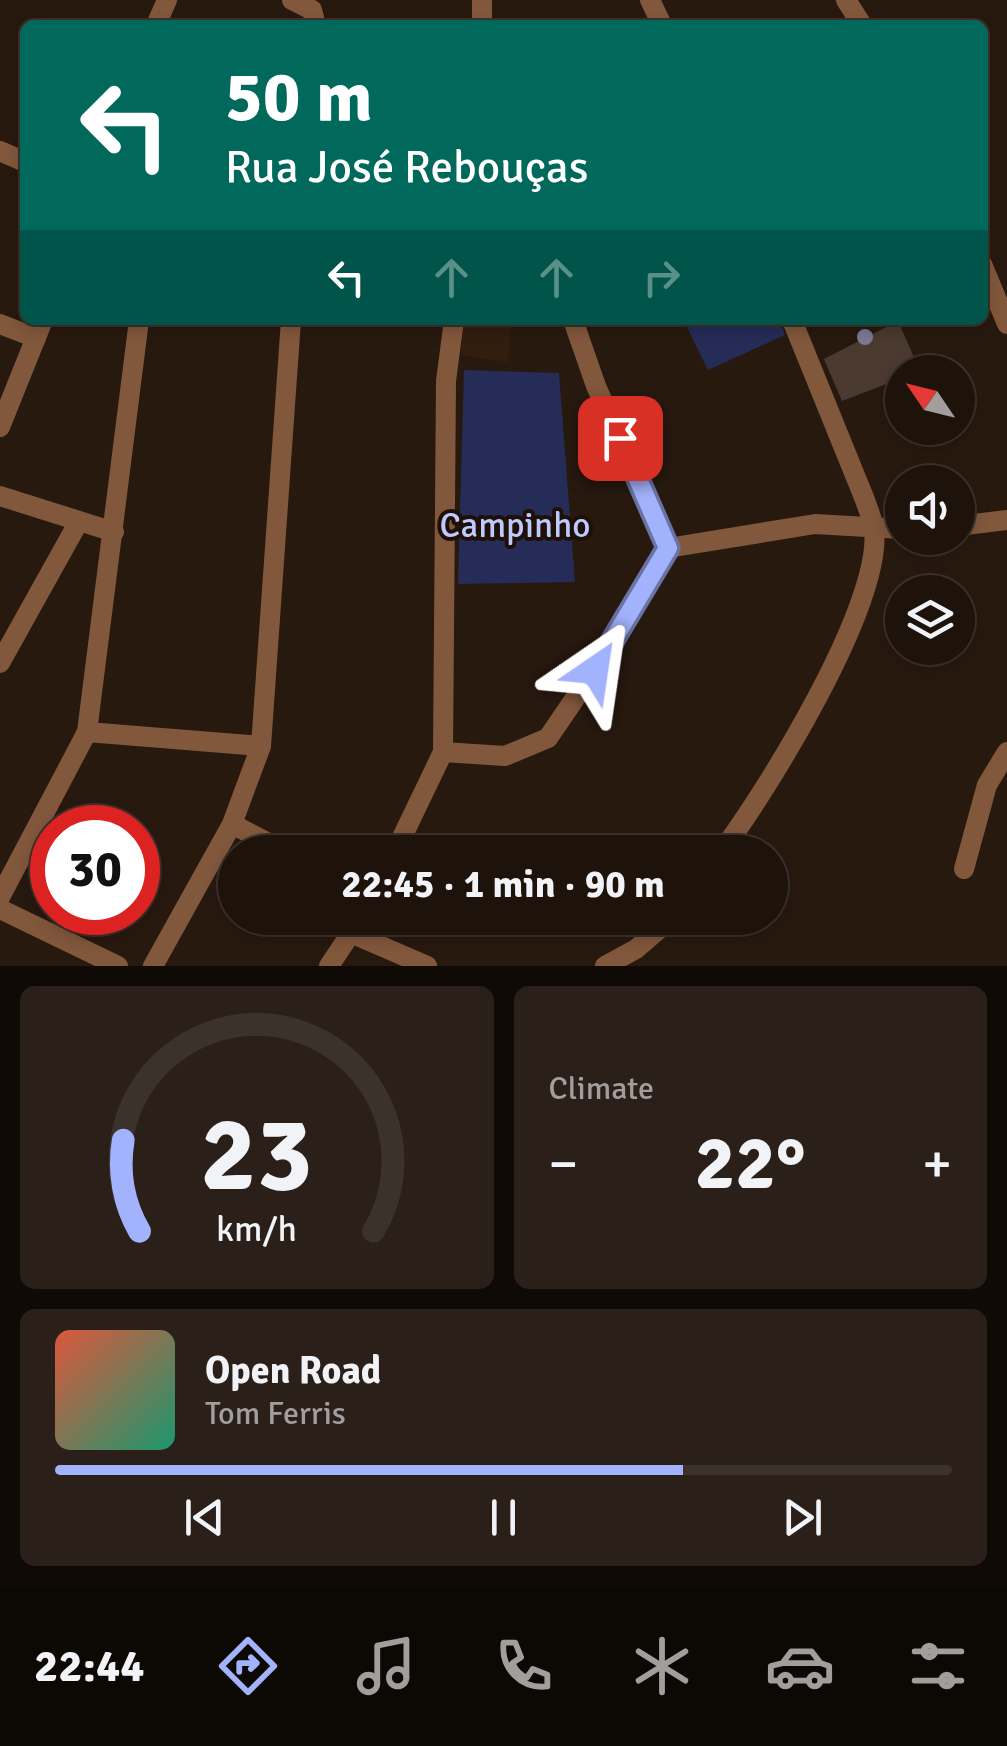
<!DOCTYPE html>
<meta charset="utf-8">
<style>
body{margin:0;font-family:Signika,sans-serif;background:#2b2019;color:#f1f3f6;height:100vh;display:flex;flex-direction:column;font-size:38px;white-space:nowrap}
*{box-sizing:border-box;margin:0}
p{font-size:32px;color:#a19e9d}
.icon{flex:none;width:55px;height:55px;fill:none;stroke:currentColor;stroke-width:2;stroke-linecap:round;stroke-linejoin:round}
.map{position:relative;height:966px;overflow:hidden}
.drawer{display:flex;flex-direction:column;gap:20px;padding:20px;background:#100a06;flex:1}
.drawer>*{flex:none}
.banner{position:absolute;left:20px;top:20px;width:968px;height:305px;border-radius:15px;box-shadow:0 5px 15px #0003,0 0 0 2px #3c322c;background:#00695c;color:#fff;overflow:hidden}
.needle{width:65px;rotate:305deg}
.fabs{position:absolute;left:885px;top:355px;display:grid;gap:20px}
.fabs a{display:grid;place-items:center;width:90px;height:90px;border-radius:50%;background:#1e130b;box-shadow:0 5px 15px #0003,0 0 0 2px #3c322c;font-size:50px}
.speed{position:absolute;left:30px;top:805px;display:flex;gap:20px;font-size:50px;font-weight:700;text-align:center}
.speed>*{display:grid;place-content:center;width:130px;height:130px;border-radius:50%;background:#1e130b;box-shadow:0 5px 15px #0003,0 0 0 2px #3c322c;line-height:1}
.speed .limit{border:15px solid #d22;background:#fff;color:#111}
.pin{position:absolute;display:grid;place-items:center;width:85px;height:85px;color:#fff;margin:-42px;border-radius:20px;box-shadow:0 5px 15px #0006}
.me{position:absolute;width:110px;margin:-55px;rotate:32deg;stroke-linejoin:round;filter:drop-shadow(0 0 8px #0008)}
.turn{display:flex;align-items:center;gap:35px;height:210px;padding:0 40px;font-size:45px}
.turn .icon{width:130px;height:130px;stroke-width:2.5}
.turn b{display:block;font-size:70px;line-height:85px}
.lanes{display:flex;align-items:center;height:95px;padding:0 40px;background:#0003;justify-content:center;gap:50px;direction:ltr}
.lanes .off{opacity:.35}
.big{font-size:75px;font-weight:700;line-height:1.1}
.drawer .card{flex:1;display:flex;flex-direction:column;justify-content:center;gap:15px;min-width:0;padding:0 35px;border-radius:15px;background:#2b2019}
.drawer .dial{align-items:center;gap:0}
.dial svg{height:260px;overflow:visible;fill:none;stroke:#3c322c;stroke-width:7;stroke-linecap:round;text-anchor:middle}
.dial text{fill:#f1f3f6;stroke:none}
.song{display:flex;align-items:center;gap:30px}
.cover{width:120px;height:120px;border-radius:15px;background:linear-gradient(135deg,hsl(10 70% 55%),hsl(160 70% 35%))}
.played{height:10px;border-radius:5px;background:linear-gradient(90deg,#a3b2fd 70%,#3c322c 70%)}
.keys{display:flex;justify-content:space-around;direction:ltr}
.heat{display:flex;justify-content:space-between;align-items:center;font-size:55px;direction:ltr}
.drawer .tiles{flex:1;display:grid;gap:20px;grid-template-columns:1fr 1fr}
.card:last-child{grid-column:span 2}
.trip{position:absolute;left:218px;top:835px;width:570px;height:100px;border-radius:50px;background:#1e130b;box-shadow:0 5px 15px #0003,0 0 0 2px #3c322c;font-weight:700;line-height:100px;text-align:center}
.tabs{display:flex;height:160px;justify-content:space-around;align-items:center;background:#0c0804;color:#a19e9d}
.tabs .icon{width:70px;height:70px}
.tabs .current{color:#a3b2fd}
.tabs b{font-size:45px;color:#f1f3f6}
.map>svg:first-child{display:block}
.built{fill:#321d0f}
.green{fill:#262c58}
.building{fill:#4b3a2f}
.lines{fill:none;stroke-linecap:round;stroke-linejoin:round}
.street{stroke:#82583c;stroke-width:20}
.tree{fill:#7a7a93}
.route-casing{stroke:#6a74a4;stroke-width:25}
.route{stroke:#a3b2fd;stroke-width:18}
.labels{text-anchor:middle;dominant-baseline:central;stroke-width:8;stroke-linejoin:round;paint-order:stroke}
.park-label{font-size:35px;fill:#bec9ff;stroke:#1f1007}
</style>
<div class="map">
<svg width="1007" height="966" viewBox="0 0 1007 966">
<rect width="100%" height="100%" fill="#28190f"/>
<path class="built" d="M463,320H512L508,362L461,355Z"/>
<g class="green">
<path d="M691,320H779L785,335L708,370L685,323Z"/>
<path d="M464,370L559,373L575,582L458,584Z"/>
</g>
<path class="building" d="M898,321L920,371L902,372V378L842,401L824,359Z"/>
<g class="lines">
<g class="street">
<path d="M292,0L312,10L316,25"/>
<path d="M650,0L662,25"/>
<path d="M846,0L862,25"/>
<path d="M156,25L167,0"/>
<path d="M482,25V0"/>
<path d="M0,151L25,162"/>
<path d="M982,264L1007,324"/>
<path d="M0,324L36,338"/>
<path d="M0,427L43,320"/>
<path d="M0,496L114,532"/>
<path d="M958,526L1007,520"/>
<path d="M668,548L815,524L902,529"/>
<path d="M0,663L78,523"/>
<path d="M87,732L261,746"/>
<path d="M443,752L505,756L548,738L595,669L668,548L596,386L573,320"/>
<path d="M232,824L286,852"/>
<path d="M395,852L443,752L446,381L454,320"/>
<path d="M721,852C767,791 883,604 874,529C873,520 868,509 865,500L792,320"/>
<path d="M964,869L987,785L1007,752"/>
<path d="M0,897L87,732L139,320"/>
<path d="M0,909L118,966"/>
<path d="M351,933L427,966"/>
<path d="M153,966L232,824L261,746L291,320"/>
<path d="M329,966L361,918"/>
<path d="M605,966L636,949L672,918"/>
</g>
</g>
<circle class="tree" cx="865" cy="337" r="8"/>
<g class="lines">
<g class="route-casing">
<path id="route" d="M595,670L668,548L620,438"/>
</g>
<use href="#route" class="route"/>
</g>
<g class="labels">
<g class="park-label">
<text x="515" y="525">Campinho</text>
</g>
</g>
</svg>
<div class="fabs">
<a><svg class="needle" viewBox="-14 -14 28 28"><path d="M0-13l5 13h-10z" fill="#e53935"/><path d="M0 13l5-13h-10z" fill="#a19e9d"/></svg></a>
<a><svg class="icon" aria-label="sound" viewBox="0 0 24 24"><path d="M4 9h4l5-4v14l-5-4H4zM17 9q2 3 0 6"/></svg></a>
<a><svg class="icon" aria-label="layers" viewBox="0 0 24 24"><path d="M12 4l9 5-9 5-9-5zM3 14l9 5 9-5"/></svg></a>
</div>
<div class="speed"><div class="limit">30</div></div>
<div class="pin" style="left:620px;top:438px;background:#d93025"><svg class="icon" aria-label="arrive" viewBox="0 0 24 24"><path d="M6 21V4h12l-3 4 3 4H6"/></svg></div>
<svg class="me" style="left:595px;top:670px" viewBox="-20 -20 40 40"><path d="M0-17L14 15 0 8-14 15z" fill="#a3b2fd" stroke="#fff" stroke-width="4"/></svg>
<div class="trip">22:45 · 1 min · 90 m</div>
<div class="banner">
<div class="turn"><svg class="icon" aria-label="left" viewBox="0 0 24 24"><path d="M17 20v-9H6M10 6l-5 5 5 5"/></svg><div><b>50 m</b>Rua José Rebouças</div></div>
<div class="lanes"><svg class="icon" aria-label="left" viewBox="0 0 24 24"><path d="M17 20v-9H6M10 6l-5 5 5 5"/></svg><svg class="icon off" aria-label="ahead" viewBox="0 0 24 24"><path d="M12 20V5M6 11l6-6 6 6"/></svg><svg class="icon off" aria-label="ahead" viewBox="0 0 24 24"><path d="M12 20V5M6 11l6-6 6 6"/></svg><svg class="icon off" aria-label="right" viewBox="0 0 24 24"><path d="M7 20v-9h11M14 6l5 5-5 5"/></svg></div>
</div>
</div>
<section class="drawer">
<div class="tiles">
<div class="card dial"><svg viewBox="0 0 100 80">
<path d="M14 69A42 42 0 1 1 86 69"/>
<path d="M14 69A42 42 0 0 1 9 41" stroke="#a3b2fd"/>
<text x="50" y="56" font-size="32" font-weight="700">23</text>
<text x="50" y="72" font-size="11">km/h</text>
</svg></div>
<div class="card"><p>Climate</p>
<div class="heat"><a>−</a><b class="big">22°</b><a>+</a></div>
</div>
<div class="card">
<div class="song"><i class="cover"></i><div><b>Open Road</b><p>Tom Ferris</p></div></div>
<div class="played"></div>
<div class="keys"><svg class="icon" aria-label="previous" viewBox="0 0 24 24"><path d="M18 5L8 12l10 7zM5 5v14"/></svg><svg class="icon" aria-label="pause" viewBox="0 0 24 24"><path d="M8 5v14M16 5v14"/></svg><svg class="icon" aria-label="next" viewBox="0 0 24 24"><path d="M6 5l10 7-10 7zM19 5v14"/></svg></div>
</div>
</div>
</section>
<nav class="tabs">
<b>22:44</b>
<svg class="icon current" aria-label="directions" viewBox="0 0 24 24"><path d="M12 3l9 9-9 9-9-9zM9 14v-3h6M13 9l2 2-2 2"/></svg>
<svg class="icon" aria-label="music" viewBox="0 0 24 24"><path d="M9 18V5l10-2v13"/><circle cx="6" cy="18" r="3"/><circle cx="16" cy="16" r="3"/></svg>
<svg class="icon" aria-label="phone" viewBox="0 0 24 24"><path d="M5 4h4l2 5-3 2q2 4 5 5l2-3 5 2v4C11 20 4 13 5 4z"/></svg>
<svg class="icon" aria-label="climate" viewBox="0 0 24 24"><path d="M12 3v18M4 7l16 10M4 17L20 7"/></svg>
<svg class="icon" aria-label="car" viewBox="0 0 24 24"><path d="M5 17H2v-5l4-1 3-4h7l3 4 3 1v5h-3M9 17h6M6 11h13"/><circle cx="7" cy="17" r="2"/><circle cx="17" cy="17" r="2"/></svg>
<svg class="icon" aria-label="filters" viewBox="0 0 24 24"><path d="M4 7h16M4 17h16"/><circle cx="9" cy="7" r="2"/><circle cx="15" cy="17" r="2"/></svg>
</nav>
